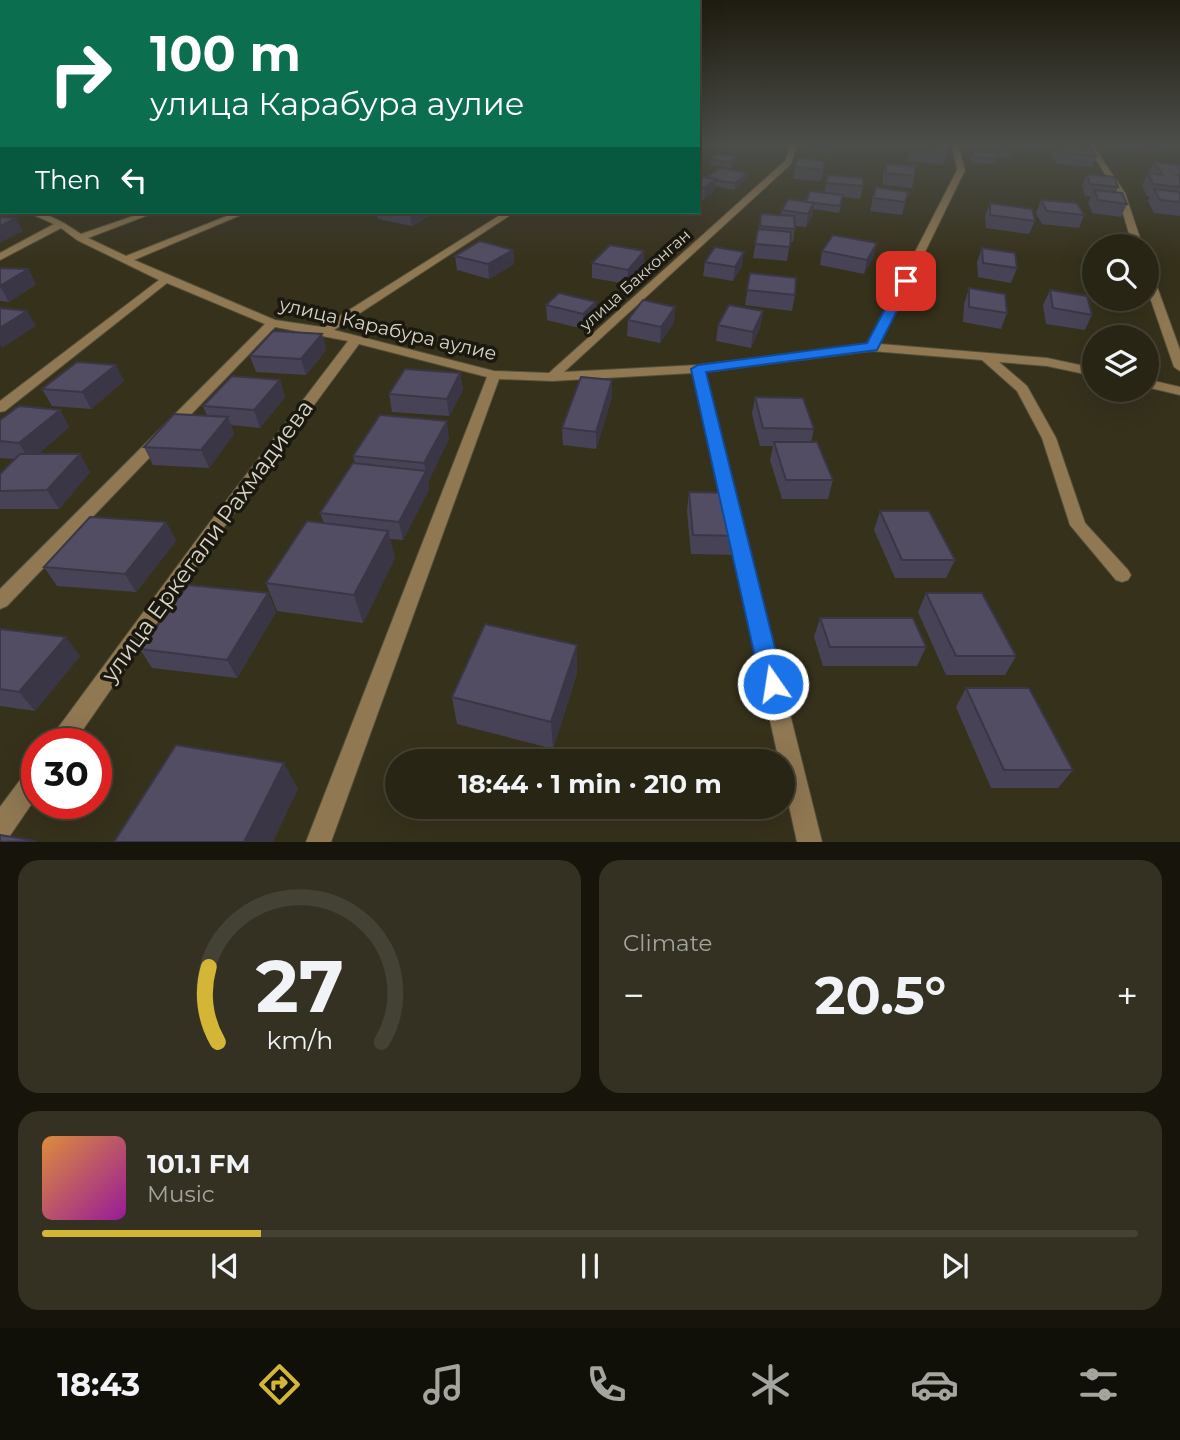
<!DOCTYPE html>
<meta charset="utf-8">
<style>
body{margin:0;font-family:Montserrat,sans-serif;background:#343122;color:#f1f3f6;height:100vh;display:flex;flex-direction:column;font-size:26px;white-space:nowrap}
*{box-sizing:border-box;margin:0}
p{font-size:23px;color:#a5a5a0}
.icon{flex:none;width:38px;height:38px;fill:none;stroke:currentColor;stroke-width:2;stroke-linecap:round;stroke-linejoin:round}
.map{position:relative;height:842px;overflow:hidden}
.sheet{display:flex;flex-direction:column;gap:18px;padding:18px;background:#16140b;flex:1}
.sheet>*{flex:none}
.guide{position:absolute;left:0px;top:0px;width:700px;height:214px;box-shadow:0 7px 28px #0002,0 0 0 2px #444234;background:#0b6e4f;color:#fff;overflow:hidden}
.controls{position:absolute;left:1082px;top:234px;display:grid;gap:14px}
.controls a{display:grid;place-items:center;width:77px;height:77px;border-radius:50%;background:#282514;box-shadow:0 7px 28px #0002,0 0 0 2px #444234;font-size:35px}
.speed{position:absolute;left:21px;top:728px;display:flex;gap:14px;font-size:35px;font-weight:700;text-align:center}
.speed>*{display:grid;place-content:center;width:91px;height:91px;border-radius:50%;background:#282514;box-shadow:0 7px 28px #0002,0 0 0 2px #444234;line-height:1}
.speed .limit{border:10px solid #d22;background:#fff;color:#111}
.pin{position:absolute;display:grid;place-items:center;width:60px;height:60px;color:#fff;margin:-30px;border-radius:14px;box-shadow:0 4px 10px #0006}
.me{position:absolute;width:77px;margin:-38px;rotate:347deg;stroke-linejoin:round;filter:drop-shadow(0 0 5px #0008)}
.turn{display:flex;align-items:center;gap:24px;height:147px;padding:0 35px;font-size:32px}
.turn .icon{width:91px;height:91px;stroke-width:2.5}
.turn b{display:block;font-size:49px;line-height:60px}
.then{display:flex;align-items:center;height:66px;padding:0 35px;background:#0003;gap:14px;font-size:26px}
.big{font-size:52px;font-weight:700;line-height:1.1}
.sheet .tile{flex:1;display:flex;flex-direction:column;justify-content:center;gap:10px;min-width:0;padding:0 24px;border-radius:21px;background:#343122}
.sheet .dial{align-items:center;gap:0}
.dial svg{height:182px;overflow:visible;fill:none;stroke:#444234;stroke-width:7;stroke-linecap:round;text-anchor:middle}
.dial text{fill:#f1f3f6;stroke:none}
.song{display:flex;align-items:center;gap:21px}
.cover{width:84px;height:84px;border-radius:10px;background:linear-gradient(135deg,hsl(30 70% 55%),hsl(300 70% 35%))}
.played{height:7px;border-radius:4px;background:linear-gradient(90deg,#d3b635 20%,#444234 20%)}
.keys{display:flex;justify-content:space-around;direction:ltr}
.heat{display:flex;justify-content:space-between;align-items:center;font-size:38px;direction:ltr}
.sheet .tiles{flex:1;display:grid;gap:18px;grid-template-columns:1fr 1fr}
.tile:last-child{grid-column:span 2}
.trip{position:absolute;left:385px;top:749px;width:410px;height:70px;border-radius:35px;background:#282514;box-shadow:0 7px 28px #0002,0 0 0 2px #444234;font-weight:700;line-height:70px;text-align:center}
.menu{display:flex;height:112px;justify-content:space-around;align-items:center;background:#100f08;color:#a5a5a0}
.menu .icon{width:49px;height:49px}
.menu .active{color:#d3b635}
.menu b{font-size:32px;color:#f1f3f6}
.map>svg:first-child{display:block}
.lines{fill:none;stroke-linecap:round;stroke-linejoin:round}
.minor-casing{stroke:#534f3a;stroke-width:2}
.minor{fill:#8f7852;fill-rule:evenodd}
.wall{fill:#474256}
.shaded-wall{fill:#3a3646}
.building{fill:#534d64;stroke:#3a3646;stroke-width:2}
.route{fill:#1a73e8;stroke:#114b97;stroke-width:2}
.labels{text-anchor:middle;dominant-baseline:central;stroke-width:7;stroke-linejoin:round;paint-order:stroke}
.far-street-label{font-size:16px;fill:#d8d5c8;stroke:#1b190f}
.street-label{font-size:19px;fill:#d8d5c8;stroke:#1b190f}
.near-street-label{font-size:23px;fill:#d8d5c8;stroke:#1b190f}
</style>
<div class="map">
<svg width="1180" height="842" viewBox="0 0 1180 842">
<rect width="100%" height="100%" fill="#36311b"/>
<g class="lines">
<g class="minor-casing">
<g id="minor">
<path d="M791,144H797L791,164L564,372L698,365L868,344L957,170L952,144H958L965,170L880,344L1047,358L1094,368V376L1047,366L999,362L1027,386L1056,438L1085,523L1128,570L1131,575L1128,580L1122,582L1116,580L1070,525L1042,438L1017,391L982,360L872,351L705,372L739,511L737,515H725L723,511L693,373L552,381L499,379L331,842H306L487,377L359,344L213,542L73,744H49L52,736L201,534L348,341L275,327L7,606L0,609V589L265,324L167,283L5,411L0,412V401L159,280L77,240L61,228L0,260V253L54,224L27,212C48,212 65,223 81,234L145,212H156L88,238L126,256L237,212H248L134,260L275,320L322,327L505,212H515L334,330L494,371L549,373L785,161Z"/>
<path d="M1086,144H1092L1125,193L1143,247H1133L1117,193Z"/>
<rect x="0" y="164" width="2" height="4"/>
<rect x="0" y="197" width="2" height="5"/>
<path d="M1146,267L1151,270L1180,350V371L1174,367L1146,286Z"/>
<path d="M1146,379L1180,387V395L1146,387Z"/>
<path d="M736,524L742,526L744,530L822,842H797L782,774V761H779L728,530L730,526Z"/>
<path d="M37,764V796L9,837L0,840V807L29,768Z"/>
</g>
</g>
<use href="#minor" class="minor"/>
</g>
<g class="wall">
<path d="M805,144H833L831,154L804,151Z"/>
<path d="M908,144H947V153L944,165L908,161L909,148H908Z"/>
<path d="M985,144L1004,145V144H1037L1034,150L1010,148L1012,152L1010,158L997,157V159L995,165L972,163L970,157L972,151L985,152L984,149Z"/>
<path d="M1127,144H1160L1163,147L1160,153L1132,150Z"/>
<path d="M1164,144H1180V146L1165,145Z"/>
<path d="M1055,145L1097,156L1092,167L1057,164L1050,156Z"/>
<path d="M736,156L735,162L730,168L709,165L710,159Z"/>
<path d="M825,161L821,181L793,179L795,167Z"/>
<path d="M1154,162L1180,165V216L1154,213L1148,201L1150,197L1147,196L1142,185Z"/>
<path d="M886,164L915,176L912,188L883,185V175Z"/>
<path d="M747,173L746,179L734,190L715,186L714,191L704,200L698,199V176L707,177Z"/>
<path d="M1087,174L1118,187L1116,192L1127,204L1121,217L1092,213L1088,202L1091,197L1085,196L1082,186Z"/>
<path d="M827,175L863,186L860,199L843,197L839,213L813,209L812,216L806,227L795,226L793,242H790L787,261L753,258L761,214L781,215L782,210L806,202L824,193Z"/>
<path d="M908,192L902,215L870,211L873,198Z"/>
<path d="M1041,200L1084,215L1079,228L1042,224L1036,213Z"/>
<path d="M990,203L1035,221L1029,234L986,228L985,216Z"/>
<path d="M376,212H431V215L412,226L378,219Z"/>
<path d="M877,243L873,257L864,274L820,265L822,251Z"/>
<path d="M982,248L1017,268L1011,283L978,277L977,262Z"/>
<path d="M513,250L514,264L489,279L457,270L455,256Z"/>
<path d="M644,251V265L627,284L592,278V263Z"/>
<path d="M705,262L742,266L733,281L703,276Z"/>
<path d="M0,268L28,269L36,284L9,302L0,301Z"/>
<path d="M750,273L795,295L792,311L745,305Z"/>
<path d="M969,288L1007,313L1001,329L963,322L964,304Z"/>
<path d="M1050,290L1092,315L1085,330L1046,324L1043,305Z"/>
<path d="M596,302V317L583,329L547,320L546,305Z"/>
<path d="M675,307L674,322L660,343L627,336L628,320Z"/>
<path d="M763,311L760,327L751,348L716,341L718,325Z"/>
<path d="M322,334L326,350L306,375L256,372L250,356Z"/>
<path d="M460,373L463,390L449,416L392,412L389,394Z"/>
<path d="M280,380L285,397L260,428L231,425L234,434L209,468L153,465L144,447L207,416L203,406Z"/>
<path d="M124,381L91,409L52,406L42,389Z"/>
<path d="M612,397L596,449L563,445L562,428Z"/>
<path d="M755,397L814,429L811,442L833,480L828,499H782L770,460L773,446H760L752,414Z"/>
<path d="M60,410L69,427L38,454L90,472L59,509H0V474L14,459L0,458V420Z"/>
<path d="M449,439L428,482L429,489L403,540L390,539L395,558L363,623L277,611L266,583L324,523L320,513L355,463L353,456Z"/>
<path d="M689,492L743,536L739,555L691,554L687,511Z"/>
<path d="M880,511L955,560L946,578H895L874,530Z"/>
<path d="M166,522L176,541L136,592L57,586L44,567Z"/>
<path d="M268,593L276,612L237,678L152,668L140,649Z"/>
<path d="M926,593L1016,656L1005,675H946L918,612Z"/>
<path d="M820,618L926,647L917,666H823L814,637Z"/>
<path d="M0,629L80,656L35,711L0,706Z"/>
<path d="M577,645V673L553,749L457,724L452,697Z"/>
<path d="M966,688L1073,770L1058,788H991L956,707Z"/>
</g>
<g class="shaded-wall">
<path d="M0,144H2V162L0,163Z"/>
<path d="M736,156L735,162L730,168V162Z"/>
<path d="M747,173L746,179L734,190L735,183Z"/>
<path d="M716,179L714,191L704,200L705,188Z"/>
<path d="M814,203L812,216L806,227L808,214Z"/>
<path d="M412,212H431V215L412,226L410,213Z"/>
<path d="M16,218L23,231L0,243V226Z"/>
<path d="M877,243L873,257L864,274L867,260Z"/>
<path d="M513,250L514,264L489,279L488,264Z"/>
<path d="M644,251V265L627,284L628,270Z"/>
<path d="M744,252L742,266L733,281L735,267Z"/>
<path d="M28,269L36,284L9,302L0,286Z"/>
<path d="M596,302V317L583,329V314Z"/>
<path d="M675,307L674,322L660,343L661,327Z"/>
<path d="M27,311L36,326L2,348L0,344V328Z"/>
<path d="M763,311L760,327L751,348L753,332Z"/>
<path d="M322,334L326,350L306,375L301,359Z"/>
<path d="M116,365L124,381L91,409L82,392Z"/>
<path d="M460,373L463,390L449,416L447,399Z"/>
<path d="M280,380L285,397L260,428L254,410Z"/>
<path d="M612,380V397L596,449V432Z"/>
<path d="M60,410L69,427L30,461L19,443Z"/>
<path d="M228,417L234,434L209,468L201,450Z"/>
<path d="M447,421L449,439L428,482L429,489L403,540L399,522L426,471L424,463Z"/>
<path d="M80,454L90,472L59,509L47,490Z"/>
<path d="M166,522L176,541L136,592L125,574Z"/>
<path d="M388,531L395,558L363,623L354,595Z"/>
<path d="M268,593L276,612L237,678L227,660Z"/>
<path d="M66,637L80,656L35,711L19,692Z"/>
<path d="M577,645V673L553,749L551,722Z"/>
<path d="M284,763L298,789L273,842H244Z"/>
</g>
<g class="building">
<path d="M911,144H947V153L911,150Z"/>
<path d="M986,144L1009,145L1012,152L988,150Z"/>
<path d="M1134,144H1160L1163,147L1135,145Z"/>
<path d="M1055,145L1089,147L1097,156L1061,153Z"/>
<path d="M972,151L995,153L997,159L974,157Z"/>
<path d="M716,153L736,156L730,162L710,159Z"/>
<path d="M798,158L825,161L823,170L795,167Z"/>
<path d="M1154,162L1180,165V175H1175L1180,176V187L1153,184L1148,173L1163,175Z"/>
<path d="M886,164L915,166V176L886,173Z"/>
<path d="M718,168L747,173L735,183L714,180L716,179L707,177Z"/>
<path d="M1087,174L1114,177L1118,187L1090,184Z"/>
<path d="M827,175L863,178V186L826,183Z"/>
<path d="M698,176L716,179L705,188L698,187Z"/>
<path d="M876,187L908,192L905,202L873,198Z"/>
<path d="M1154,189L1180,192V202L1160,200Z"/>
<path d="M1094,190L1122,193L1127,204L1098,200Z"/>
<path d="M810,191L843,195L840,206L806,202Z"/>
<path d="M788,199L814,203L808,214L782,210Z"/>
<path d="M1041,200L1077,203L1084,215L1047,211Z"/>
<path d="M990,203L1032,209L1035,221L990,215Z"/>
<path d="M761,214L794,216L795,229L760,226Z"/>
<path d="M0,217L16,218L0,226Z"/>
<path d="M758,229L791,232L790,247L755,244Z"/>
<path d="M833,235L877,243L867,260L822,251Z"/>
<path d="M480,241L513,250L488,264L455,256Z"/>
<path d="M610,245L644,251L628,270L592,263Z"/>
<path d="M715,247L744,252L735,267L705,262Z"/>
<path d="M982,248L1015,253L1017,268L983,263Z"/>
<path d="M0,268L28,269L0,286Z"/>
<path d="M750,273L796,278L795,295L747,290Z"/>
<path d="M969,288L1005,294L1007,313L969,307Z"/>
<path d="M1050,290L1087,296L1092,315L1053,308Z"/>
<path d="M559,293L596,302L583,314L546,305Z"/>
<path d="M643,300L675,307L661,327L628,320Z"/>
<path d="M729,305L763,311L753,332L718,325Z"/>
<path d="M0,308L27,311L0,328Z"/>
<path d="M273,331L322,334L301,359L250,356Z"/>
<path d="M77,362L116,365L82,392L42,389Z"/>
<path d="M405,369L460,373L447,399L389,394Z"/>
<path d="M232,376L280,380L254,410L203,406Z"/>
<path d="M581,377L612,380L596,432L562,428Z"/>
<path d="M755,397L803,398L814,429L763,428Z"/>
<path d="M19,406L60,410L19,443L0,441V420Z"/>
<path d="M174,414L228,417L201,450L144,447Z"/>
<path d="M380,415L447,421L424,463L353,456Z"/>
<path d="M774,442H817L833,480H786Z"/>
<path d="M20,454H80L47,490L0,491V474Z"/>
<path d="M353,463L426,471L399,522L320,513Z"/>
<path d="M689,492L735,493L743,536L693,535Z"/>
<path d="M880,511H929L955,560H902Z"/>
<path d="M90,517L166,522L125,574L44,567Z"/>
<path d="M307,521L388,531L354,595L266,583Z"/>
<path d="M188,585L268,593L227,660L140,649Z"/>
<path d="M926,593H982L1016,656H956Z"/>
<path d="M820,618H913L926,647H830Z"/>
<path d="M485,624L577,645L551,722L452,697Z"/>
<path d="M0,629L66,637L19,692L0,689Z"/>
<path d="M966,688H1029L1073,770H1004Z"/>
<path d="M176,745L284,763L244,842H114Z"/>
<path d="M0,835L36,841L0,842Z"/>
</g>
<linearGradient id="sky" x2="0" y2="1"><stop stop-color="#1e1b0f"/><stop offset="0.55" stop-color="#4c4e4a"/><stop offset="1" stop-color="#4c4e4a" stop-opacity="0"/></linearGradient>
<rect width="1180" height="262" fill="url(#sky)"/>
<path class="route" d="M906,277L912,281L877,350L706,372L784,684L781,691L773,695L764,691L761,684L691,369L698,365L867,343L900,281Z"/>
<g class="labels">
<g class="far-street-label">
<text transform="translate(635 280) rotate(-42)">улица Бакконган</text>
</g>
<g class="street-label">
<text transform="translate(388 329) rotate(13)">улица Карабура аулие</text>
</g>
<g class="near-street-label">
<text transform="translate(207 541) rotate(-54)">улица Еркегали Рахмадиева</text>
</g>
</g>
</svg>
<div class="controls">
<a><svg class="icon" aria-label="search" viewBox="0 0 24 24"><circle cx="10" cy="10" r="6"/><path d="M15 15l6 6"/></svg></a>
<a><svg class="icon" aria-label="layers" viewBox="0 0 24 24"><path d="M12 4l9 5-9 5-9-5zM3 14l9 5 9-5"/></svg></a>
</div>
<div class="speed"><div class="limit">30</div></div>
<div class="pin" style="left:906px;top:281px;background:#d93025"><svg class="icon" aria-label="arrive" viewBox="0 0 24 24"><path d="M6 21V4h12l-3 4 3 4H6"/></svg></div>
<svg class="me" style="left:773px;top:684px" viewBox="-20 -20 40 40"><circle r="17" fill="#1a73e8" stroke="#fff" stroke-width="3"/><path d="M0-11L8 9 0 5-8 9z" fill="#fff"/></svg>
<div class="trip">18:44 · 1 min · 210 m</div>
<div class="guide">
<div class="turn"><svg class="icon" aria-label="right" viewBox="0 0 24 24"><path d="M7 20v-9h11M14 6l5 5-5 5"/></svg><div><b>100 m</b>улица Карабура аулие</div></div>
<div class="then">Then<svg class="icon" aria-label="left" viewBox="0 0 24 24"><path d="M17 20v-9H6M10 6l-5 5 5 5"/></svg></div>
</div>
</div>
<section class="sheet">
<div class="tiles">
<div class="tile dial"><svg viewBox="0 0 100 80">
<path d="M14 69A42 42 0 1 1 86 69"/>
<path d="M14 69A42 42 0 0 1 10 36" stroke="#d3b635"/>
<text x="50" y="56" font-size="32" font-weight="700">27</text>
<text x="50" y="72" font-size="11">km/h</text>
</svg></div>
<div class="tile"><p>Climate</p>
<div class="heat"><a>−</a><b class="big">20.5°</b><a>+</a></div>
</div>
<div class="tile">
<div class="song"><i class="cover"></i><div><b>101.1 FM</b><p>Music</p></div></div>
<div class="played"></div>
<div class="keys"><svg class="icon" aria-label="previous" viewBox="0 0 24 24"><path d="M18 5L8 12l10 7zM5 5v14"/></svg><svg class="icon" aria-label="pause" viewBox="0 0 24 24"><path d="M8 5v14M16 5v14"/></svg><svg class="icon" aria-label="next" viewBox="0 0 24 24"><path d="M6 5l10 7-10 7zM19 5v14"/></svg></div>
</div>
</div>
</section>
<nav class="menu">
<b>18:43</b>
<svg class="icon active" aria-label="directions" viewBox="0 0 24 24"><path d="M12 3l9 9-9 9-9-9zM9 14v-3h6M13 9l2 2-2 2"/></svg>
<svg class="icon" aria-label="music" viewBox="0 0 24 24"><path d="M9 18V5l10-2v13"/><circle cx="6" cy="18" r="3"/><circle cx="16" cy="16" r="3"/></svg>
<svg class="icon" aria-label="phone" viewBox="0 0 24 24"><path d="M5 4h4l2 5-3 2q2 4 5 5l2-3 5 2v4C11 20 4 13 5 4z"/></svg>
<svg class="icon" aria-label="climate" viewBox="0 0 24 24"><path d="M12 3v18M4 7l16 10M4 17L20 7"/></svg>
<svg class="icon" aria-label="car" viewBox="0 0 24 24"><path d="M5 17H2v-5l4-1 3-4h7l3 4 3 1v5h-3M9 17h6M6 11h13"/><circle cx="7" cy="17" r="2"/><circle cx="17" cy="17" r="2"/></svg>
<svg class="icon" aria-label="filters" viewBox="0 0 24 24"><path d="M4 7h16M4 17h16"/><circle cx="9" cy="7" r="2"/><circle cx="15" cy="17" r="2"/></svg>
</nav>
